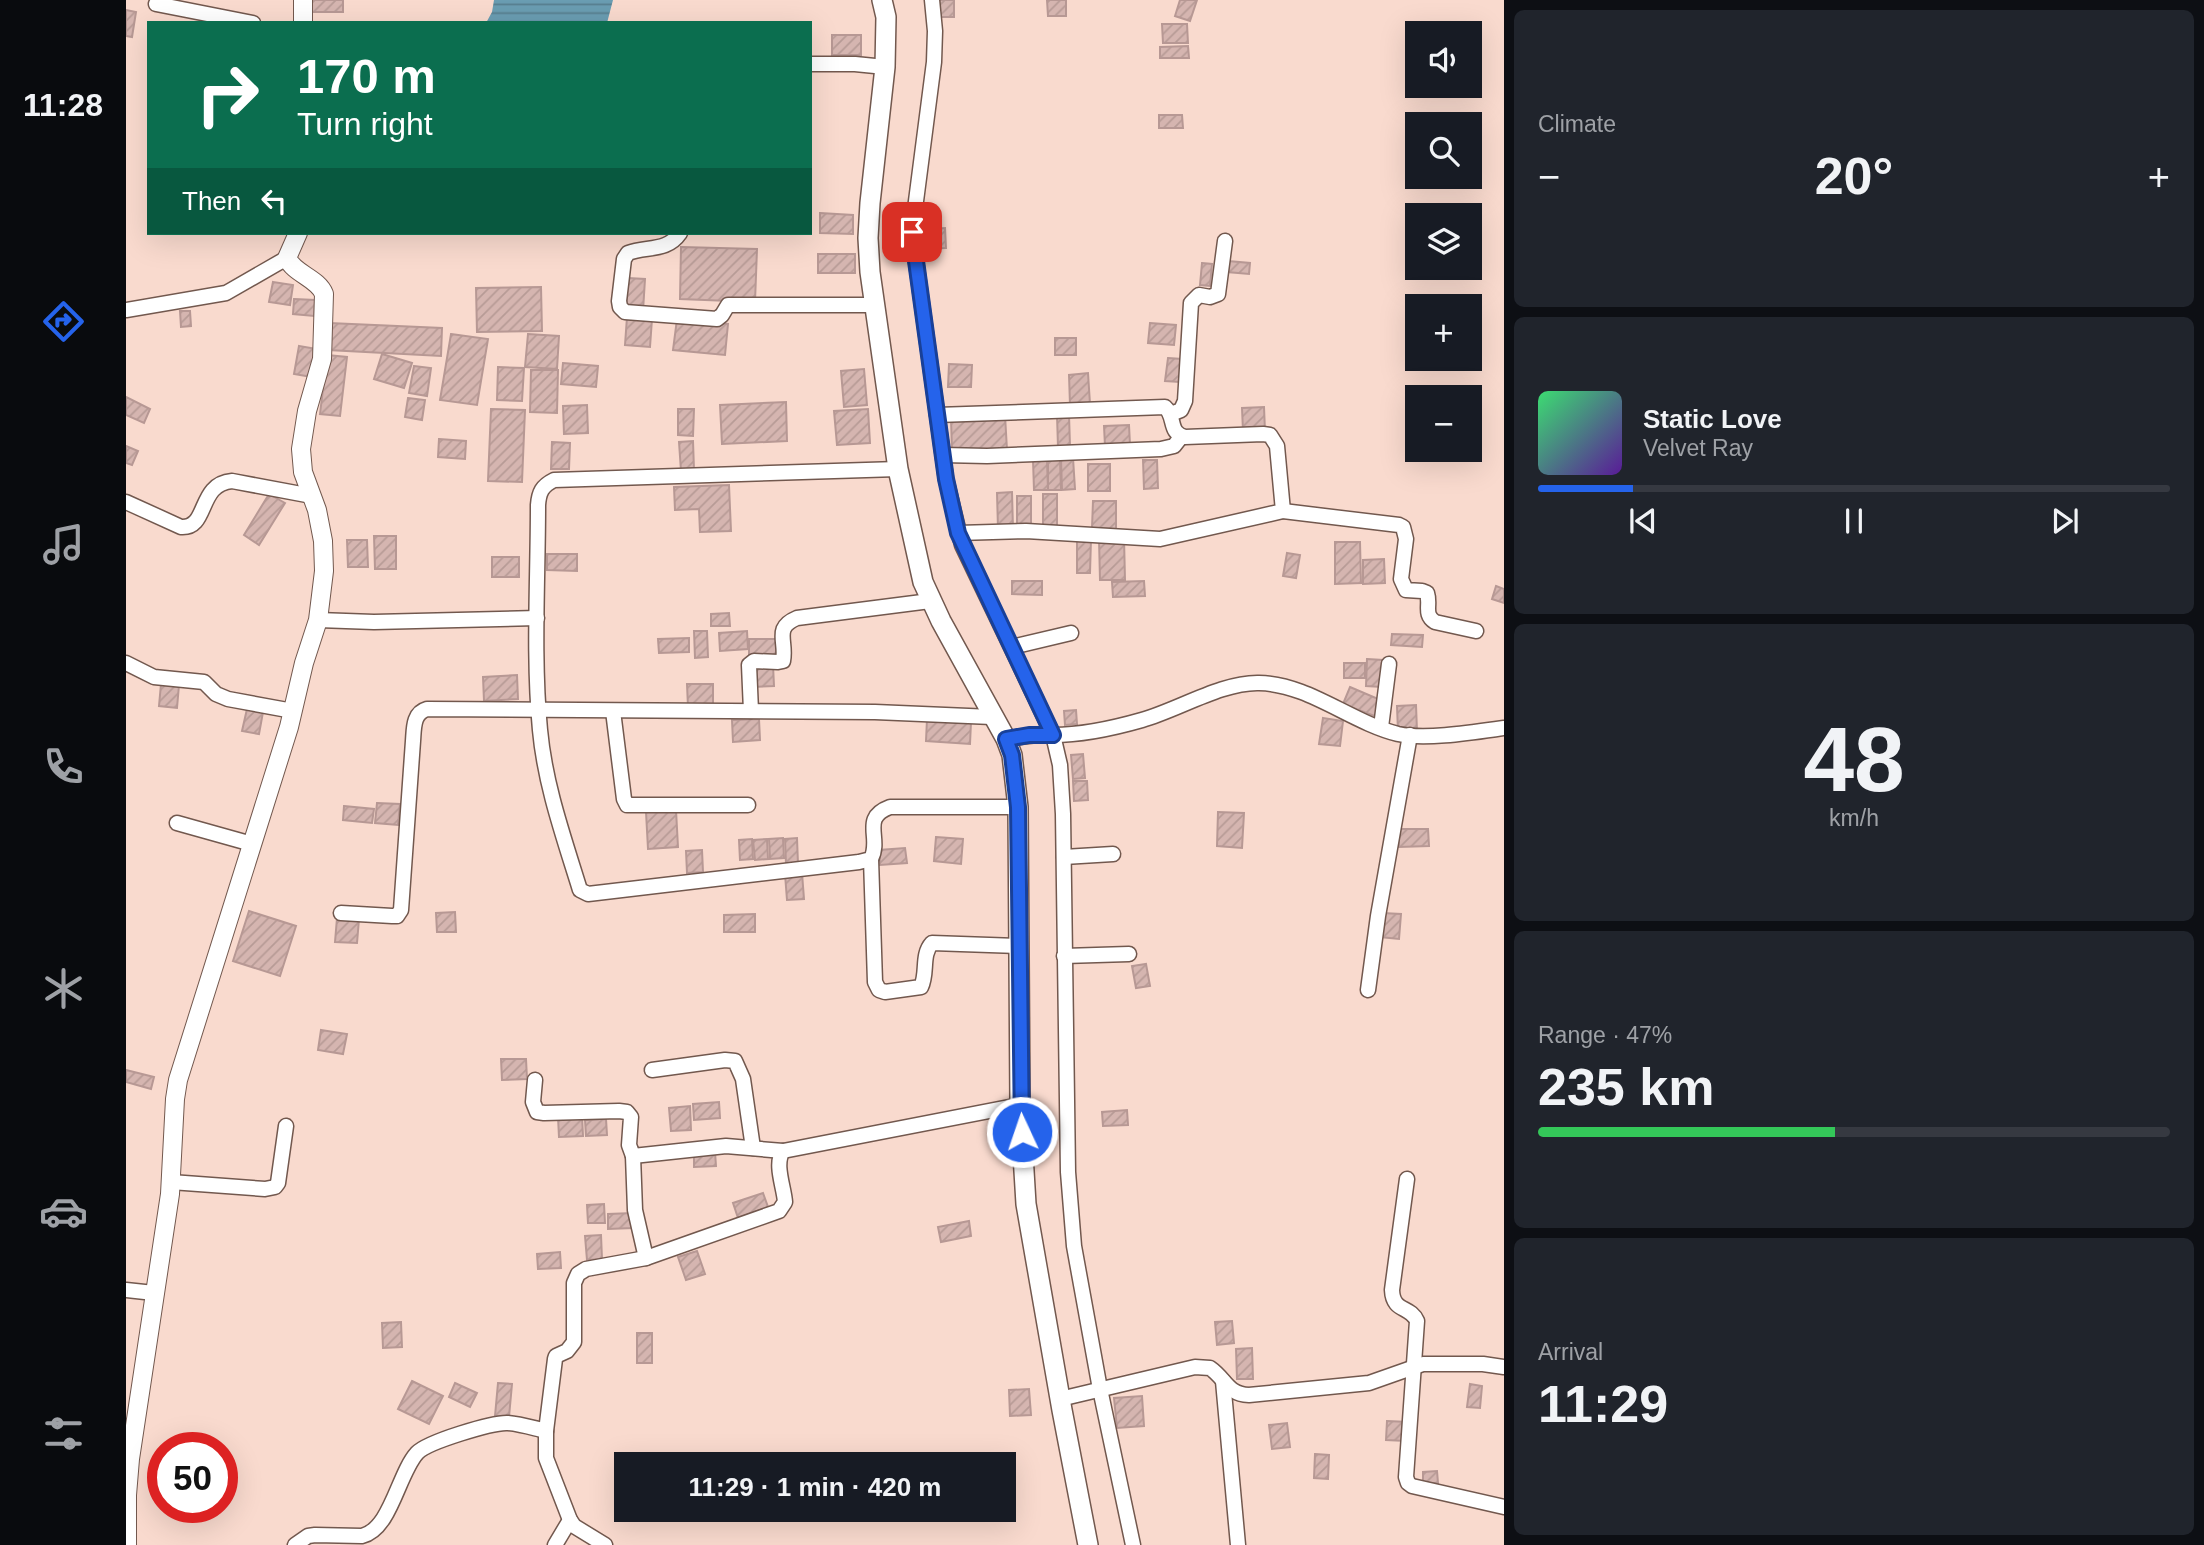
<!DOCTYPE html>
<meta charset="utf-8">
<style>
body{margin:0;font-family:Arial,sans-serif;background:#20242c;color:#f1f3f6;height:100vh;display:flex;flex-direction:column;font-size:26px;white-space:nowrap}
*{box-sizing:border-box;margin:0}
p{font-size:23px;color:#9ea1a6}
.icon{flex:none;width:38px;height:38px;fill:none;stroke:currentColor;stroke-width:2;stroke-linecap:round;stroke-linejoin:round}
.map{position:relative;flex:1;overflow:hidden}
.panel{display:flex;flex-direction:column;gap:10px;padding:10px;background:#0d0f14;width:700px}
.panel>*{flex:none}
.hud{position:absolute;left:21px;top:21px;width:665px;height:214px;border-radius:0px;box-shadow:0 7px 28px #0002;background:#0b6e4f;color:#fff;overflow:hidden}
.fabs{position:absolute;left:1279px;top:21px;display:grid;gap:14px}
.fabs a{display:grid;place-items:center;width:77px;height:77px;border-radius:0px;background:#171b24;box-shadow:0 7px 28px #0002;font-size:35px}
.speed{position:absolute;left:21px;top:1432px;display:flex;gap:14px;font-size:35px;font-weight:700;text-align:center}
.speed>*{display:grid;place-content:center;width:91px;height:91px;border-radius:50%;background:#171b24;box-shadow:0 7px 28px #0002;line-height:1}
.speed .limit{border:10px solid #d22;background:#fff;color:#111}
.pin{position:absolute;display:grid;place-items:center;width:60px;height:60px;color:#fff;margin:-30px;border-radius:14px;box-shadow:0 4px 10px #0006}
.me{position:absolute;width:77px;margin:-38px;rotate:357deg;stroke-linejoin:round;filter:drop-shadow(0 0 5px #0008)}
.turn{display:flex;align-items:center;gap:24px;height:147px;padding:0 35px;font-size:32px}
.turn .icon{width:91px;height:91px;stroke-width:2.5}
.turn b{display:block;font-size:49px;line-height:60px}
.then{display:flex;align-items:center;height:66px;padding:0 35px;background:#0003;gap:14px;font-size:26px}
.big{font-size:52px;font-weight:700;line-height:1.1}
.panel .widget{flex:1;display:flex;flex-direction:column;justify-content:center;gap:10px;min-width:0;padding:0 24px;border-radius:10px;background:#20242c}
.panel .dial{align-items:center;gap:0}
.dial b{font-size:91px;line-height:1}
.song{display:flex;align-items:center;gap:21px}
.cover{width:84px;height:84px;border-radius:10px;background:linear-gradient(135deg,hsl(140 70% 55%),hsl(270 70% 35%))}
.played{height:7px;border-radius:4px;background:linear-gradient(90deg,#2563eb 15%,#363941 15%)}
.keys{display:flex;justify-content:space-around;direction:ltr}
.heat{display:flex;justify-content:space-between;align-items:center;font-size:38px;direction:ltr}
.charge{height:10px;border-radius:5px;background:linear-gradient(90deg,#34c759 47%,#363941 0)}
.trip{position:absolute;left:488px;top:1452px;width:402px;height:70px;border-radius:0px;background:#171b24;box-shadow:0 7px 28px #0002;font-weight:700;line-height:70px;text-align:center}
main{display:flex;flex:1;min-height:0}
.tab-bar{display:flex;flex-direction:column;width:126px;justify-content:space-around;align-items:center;background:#090b0e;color:#9ea1a6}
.tab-bar .icon{width:49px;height:49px}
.tab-bar .on{color:#2563eb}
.tab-bar b{font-size:32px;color:#f1f3f6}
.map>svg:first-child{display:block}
.water{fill:url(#water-rules)}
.building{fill:url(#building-hatch);stroke:#b79894;stroke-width:2}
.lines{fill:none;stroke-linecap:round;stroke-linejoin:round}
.minor-casing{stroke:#72584e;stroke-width:17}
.tertiary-casing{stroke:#72584e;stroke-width:20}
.secondary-casing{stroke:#72584e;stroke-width:22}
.minor{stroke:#fff;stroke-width:14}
.tertiary{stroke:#fff;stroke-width:18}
.secondary{stroke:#fff;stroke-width:19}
.route-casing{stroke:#184099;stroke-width:18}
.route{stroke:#2563eb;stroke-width:12}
</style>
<main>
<nav class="tab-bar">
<b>11:28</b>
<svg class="icon on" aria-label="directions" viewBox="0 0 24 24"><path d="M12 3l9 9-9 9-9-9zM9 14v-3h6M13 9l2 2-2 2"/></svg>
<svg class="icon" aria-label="music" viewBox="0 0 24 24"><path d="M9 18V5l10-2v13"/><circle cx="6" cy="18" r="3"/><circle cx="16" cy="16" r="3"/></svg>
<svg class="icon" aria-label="phone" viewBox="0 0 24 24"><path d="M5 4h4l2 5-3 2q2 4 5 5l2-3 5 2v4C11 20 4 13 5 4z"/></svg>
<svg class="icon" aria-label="climate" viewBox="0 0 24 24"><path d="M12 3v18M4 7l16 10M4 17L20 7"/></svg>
<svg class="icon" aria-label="car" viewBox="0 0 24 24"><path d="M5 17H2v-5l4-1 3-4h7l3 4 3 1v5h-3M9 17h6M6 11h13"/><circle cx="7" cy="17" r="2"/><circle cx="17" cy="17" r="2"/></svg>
<svg class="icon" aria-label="filters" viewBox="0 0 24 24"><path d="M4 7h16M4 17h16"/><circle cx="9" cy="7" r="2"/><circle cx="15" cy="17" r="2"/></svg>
</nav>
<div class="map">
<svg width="1378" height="1545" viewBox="0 0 1378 1545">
<defs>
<pattern id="water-rules" width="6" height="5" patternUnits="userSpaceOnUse" patternTransform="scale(1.75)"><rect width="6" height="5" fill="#6a9db2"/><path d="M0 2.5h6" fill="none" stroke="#577f8f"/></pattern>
<pattern id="building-hatch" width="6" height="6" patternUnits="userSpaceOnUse" patternTransform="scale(1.75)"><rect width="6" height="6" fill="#d5b5b0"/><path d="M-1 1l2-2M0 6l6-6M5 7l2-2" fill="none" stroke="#b79b96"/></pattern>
</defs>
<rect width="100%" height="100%" fill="#f9dace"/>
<path class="water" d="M368,0H487L481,23H360L366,12Z"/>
<g class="building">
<rect x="186" y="0" width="31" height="12"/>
<rect x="810" y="0" width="18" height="17"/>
<path d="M921,0H940V16H922Z"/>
<path d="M1054,0H1071L1064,21L1049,16Z"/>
<path d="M0,10L10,12L6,37L0,36Z"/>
<path d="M1036,24H1061L1062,43H1037Z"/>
<rect x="706" y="35" width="29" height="20"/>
<path d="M1062,46L1063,58H1034V47Z"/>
<path d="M1033,115H1056L1057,128H1033Z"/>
<path d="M694,213L727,215V234L694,233Z"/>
<path d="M819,228L820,248L793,249L792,230Z"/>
<path d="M555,247L631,249L629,302L554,299Z"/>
<rect x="692" y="254" width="37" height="19"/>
<path d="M1102,261L1124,263L1123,274L1101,272Z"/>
<path d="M1076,263L1086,264L1084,286L1074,285Z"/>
<path d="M502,278L519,279L517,311L500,310Z"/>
<path d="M147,282L167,285L164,305L143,302Z"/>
<path d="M415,287L416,331L351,332L350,288Z"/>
<path d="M168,299L189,300L188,316L167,314Z"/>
<path d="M54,311H64L65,326L55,327Z"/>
<path d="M501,317L526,319L524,347L499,345Z"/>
<path d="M551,319L602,324L599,355L547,350Z"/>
<path d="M203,323L316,328L315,356L202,350Z"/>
<path d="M1024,323L1050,325L1048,345L1022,343Z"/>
<path d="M325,334L362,339L351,405L314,400Z"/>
<path d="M402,334L433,336L431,369L399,367Z"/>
<rect x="929" y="338" width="21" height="17"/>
<path d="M173,346L191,349L186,377L168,374Z"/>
<path d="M256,354L286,363L278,388L248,379Z"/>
<path d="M201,355L221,357L214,416L194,414Z"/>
<path d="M1042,358L1056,359L1054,382L1039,381Z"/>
<path d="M437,363L472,366L470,387L435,384Z"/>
<path d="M823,364L846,365L845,387H822Z"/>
<path d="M288,366L305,368L301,396L283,393Z"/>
<path d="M372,367L398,368L396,401L371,400Z"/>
<path d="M738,369L741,405L718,407L715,371Z"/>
<path d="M405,370H432L431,413L404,412Z"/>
<path d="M962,373L964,404L944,405L943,375Z"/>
<path d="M0,397L24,409L18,423L0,415Z"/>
<path d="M282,398L299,400L296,420L279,417Z"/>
<path d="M660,402L661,441L596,444L594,405Z"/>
<path d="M461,405L462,433L438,434L437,406Z"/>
<path d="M1138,407L1139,431H1117L1116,408Z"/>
<path d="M365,409L399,410L396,482L362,481Z"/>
<path d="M552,409H568L567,436L552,435Z"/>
<path d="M742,409L744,443L711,445L708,411Z"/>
<path d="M879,415L881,450L826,452L825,418Z"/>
<path d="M931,415H943L944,446L932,447Z"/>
<path d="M1003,425L1004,445L979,446L978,426Z"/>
<path d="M313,439L340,441L339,459L312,457Z"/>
<path d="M567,441L568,470L555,471L553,442Z"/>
<path d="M426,442L444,443L443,469H425Z"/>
<path d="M0,446L12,451L6,465L0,463Z"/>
<path d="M947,458L949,489L936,490L935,459Z"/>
<path d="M922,459H934L935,490H922Z"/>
<path d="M907,460H921L922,490H908Z"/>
<path d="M1017,460H1031L1032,488L1018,489Z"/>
<rect x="962" y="464" width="22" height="27"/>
<path d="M603,485L605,531L574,532L573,509L549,510L548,487Z"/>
<path d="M886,492L887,529H872L871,493Z"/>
<path d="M143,494L159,503L133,545L118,535Z"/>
<rect x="917" y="494" width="14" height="33"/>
<rect x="891" y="496" width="14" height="30"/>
<path d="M967,501H990V529L966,528Z"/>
<path d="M248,536H270V569H249Z"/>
<path d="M951,538L965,539L964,573H951Z"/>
<path d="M998,538L999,580H974L973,539Z"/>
<path d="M221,540H241L242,567H222Z"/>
<path d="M1209,542H1234L1235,583L1209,584Z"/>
<path d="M1161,553L1174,555L1170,578L1157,576Z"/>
<path d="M421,554H451V571L421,570Z"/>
<rect x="366" y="557" width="27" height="20"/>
<path d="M1258,559L1259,583L1237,584V560Z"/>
<path d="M886,581H916V595L886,594Z"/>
<path d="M1018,581L1019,596L987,597L986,582Z"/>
<path d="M1370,586L1378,589V603L1366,599Z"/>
<path d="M603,613L604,626H585V614Z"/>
<path d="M568,631H581L582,657L569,658Z"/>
<path d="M621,631L622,649L594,651L593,633Z"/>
<path d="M1266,634L1297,635L1296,647L1265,645Z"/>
<path d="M563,638V652L533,653L532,639Z"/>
<rect x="623" y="639" width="28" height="17"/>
<path d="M1241,659L1257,660L1256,687L1240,686Z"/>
<rect x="1218" y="663" width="21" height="15"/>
<path d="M647,665L648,686L625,687V666Z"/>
<path d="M391,675L392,699L358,701L357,677Z"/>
<path d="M35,684L53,685L51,708L33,706Z"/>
<path d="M561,684H587V706L562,707Z"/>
<path d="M1224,687L1257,701L1251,717L1217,704Z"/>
<path d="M1290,705L1291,731L1272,732L1271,706Z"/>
<path d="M121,709L137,712L133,734L116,731Z"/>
<path d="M950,710L951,724L939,725L938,711Z"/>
<path d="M1197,718L1217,721L1214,746L1193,744Z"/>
<path d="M633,719L634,740L607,742L606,720Z"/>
<path d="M801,719L845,722L844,744L800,741Z"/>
<path d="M957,754L959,778L947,779L945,755Z"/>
<path d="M947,781H961L962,800L948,801Z"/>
<path d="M251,803L274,804L272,825L249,823Z"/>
<path d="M218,806L248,809L246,823L217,820Z"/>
<path d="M550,810L552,847L522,849L520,812Z"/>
<path d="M1092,812L1118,813L1116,848L1091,846Z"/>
<path d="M1272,829H1302L1303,846L1273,847Z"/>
<path d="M810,837L837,839L835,864L808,861Z"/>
<path d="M657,838L658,858L644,859L643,839Z"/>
<path d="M671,838L672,864H660L659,839Z"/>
<path d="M626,839L627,859L614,860L613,840Z"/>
<path d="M641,839L642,859L629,860L627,840Z"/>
<path d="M779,848L781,863L754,865L753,850Z"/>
<path d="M576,850L577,872L561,873L560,851Z"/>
<path d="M676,873L678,899L661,900L659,874Z"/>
<path d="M123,911L170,926L154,976L107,961Z"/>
<path d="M329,912L330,932H311L310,913Z"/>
<path d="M1256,913L1275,914L1273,939L1254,937Z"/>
<path d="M629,914V932H598V915Z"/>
<path d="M211,918L233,919L231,943L209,942Z"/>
<path d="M1020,964L1024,986L1010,988L1006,966Z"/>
<path d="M195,1030L221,1034L217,1054L192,1050Z"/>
<path d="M375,1059H400L401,1079L376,1080Z"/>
<path d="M0,1070L28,1077L25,1089L0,1082Z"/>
<path d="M593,1102L594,1118L568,1120L567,1104Z"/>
<path d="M564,1106L565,1130L545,1131L543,1108Z"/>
<path d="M1001,1110L1002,1125L977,1126L976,1112Z"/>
<path d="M456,1116L457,1136L433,1137L432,1117Z"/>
<path d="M480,1119L481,1135L460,1136L459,1120Z"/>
<path d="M589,1152L590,1166L568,1167V1153Z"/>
<path d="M637,1193L642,1207L612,1218L607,1203Z"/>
<path d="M478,1204L479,1223H462L461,1205Z"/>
<path d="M507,1213V1228L482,1229V1214Z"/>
<path d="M843,1221L845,1236L815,1242L812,1227Z"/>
<path d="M475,1235L476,1259L461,1260L459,1236Z"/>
<path d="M571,1251L579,1274L560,1280L552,1257Z"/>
<path d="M434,1252L435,1268L412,1269L411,1254Z"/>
<path d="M1106,1321L1108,1343L1091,1345L1089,1322Z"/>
<path d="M275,1322L276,1347L257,1348L256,1323Z"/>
<rect x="511" y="1333" width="15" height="30"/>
<path d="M1126,1348L1127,1379H1111L1110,1349Z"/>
<path d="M286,1381L317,1396L303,1424L272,1409Z"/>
<path d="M329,1383L351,1393L344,1407L323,1397Z"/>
<path d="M372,1383L386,1384L383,1417L369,1416Z"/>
<path d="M1344,1384L1356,1386L1354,1408L1341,1407Z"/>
<path d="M903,1389L905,1415L884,1416L883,1390Z"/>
<path d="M1016,1396L1018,1426L991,1428L988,1398Z"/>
<path d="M1261,1421L1282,1422L1280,1441L1260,1440Z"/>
<path d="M1161,1423L1164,1447L1146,1449L1143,1425Z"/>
<path d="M1189,1454L1203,1455L1202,1479L1188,1478Z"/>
<path d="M1311,1471L1312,1483H1297V1472Z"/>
</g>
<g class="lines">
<g class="minor-casing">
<g id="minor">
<path d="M806,0L809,31L808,62L786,232L820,479L836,545L927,735L934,765L937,814L942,1172L948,1246L974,1389L1007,1545"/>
<path d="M30,4L127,23"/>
<path d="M684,64H729L759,67"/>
<path d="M554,233C541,252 521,246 502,253L498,259L493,301L494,307L499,312L591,319L596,315L602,305H748"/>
<path d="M0,310L100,293L161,258"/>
<path d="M1045,414L1055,410L1059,401L1065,303L1073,295L1084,297L1092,294L1099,241"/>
<path d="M811,415L1039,407C1050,417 1042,433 1059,437L1137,434L1144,435L1151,446L1157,511L1034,539L900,531L832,533"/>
<path d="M817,455L861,456L1035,449L1048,446L1055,437"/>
<path d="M772,469L428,480C416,486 413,492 412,505C412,580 407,656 414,730C419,785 438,838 454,890L462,894L733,862L745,859C756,838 734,818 764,807H892"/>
<path d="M0,502L55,527C83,529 71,484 106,481L186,496"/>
<path d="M1157,511L1273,525L1277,527L1280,539L1275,579L1280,590L1296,591L1301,593C1305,605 1297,614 1309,622L1350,631"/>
<path d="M192,620L248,622L411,618"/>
<path d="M886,647L945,633"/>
<path d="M0,663L28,677L78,682L90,694L102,699L167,711"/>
<path d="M487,711L498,799L501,805H622"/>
<path d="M625,711L623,665L628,661L652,662L657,661C661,641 647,628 671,618L804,601"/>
<path d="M1255,727L1263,664"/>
<path d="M880,739C896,736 911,735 927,735C957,735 988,728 1016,720C1052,710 1096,682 1133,683C1183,684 1224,722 1272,734C1300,740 1349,732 1378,728"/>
<path d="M51,823L126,844"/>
<path d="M938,857L987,854"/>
<path d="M745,859L749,982L753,990L759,992L795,987C802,973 795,955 806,943L893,946"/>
<path d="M215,913L266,916H271L275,910L287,741C288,728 287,713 301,709L749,712L866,717"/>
<path d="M938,956L1003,954"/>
<path d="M1242,990L1252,916L1284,735"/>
<path d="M526,1070L599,1060L609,1061L617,1079L627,1148"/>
<path d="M409,1080L407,1102L411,1112L418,1113L493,1111L501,1112L505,1117L503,1145L507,1156L600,1146L657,1151"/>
<path d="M507,1156L509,1210L520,1258"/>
<path d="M1281,1179L1266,1290C1267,1313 1284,1305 1291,1321L1280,1477L1282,1483L1286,1486L1378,1507"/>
<path d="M45,1182L139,1189L149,1187L152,1183L160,1126"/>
<path d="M0,1290L28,1293"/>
<path d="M1097,1381L1112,1545"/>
<path d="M934,1399L1069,1367L1084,1368C1100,1379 1101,1394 1123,1395L1243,1383L1297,1364H1357L1378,1367"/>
<path d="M169,1545L182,1536L189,1535L236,1536C265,1529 272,1474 291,1453C301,1442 367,1422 382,1423C395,1424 407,1428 420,1431"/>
<path d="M429,1545L444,1520"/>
<path d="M479,1545L448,1526L444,1520L420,1458V1431L429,1359L430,1356L441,1351L448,1342V1283L452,1274L460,1269L520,1258L653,1211L659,1202C658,1187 648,1164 657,1151L894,1105"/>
</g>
</g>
<g class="tertiary-casing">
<g id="tertiary">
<path d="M177,23V0"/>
<path d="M1,1545V1495L4,1459L44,1194L49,1099L52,1080L163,727L178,663L192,620L198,571L197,541L191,510L177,472L175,449L181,411L196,359L198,294C192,278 168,274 161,258L172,233"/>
</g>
</g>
<g class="secondary-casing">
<path id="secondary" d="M756,0L760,17L759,67L744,203L742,238L744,272L772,469L797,582L815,621L880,739L886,755L892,807L894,1105L900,1204L936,1410L962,1545"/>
</g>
<use href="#minor" class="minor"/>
<use href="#tertiary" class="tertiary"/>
<use href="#secondary" class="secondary"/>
</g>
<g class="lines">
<g class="route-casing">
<path id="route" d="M786,232L820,479L832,533L927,735H903L880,739L886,755L892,807L896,1132"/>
</g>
<use href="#route" class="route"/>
</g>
</svg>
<div class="fabs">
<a><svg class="icon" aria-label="sound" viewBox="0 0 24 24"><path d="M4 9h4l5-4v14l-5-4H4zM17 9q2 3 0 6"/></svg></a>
<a><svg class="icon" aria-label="search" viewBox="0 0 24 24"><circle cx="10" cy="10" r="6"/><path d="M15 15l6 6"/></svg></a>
<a><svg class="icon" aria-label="layers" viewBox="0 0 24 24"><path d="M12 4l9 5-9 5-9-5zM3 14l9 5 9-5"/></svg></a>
<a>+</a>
<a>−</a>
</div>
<div class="speed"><div class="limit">50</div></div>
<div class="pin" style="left:786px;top:232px;background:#d93025"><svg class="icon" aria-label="arrive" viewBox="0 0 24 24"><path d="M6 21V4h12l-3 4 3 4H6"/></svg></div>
<svg class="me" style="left:896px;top:1132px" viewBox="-20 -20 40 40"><circle r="17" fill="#2563eb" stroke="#fff" stroke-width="3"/><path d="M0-11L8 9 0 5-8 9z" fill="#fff"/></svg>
<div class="trip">11:29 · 1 min · 420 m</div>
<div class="hud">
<div class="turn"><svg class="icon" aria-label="right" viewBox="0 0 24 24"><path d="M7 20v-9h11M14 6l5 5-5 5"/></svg><div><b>170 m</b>Turn right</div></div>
<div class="then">Then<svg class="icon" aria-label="left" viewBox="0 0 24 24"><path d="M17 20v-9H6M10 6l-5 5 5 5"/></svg></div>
</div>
</div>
<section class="panel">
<div class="widget"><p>Climate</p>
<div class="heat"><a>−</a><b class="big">20°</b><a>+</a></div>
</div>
<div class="widget">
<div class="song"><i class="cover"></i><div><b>Static Love</b><p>Velvet Ray</p></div></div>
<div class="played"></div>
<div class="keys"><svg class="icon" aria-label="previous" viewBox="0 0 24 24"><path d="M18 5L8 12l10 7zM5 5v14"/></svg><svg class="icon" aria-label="pause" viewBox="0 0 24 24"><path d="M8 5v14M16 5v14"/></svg><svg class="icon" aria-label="next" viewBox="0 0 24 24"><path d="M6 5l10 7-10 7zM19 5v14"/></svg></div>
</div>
<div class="widget dial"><b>48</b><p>km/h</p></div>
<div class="widget"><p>Range · 47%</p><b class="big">235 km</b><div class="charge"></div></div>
<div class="widget"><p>Arrival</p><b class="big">11:29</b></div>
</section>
</main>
